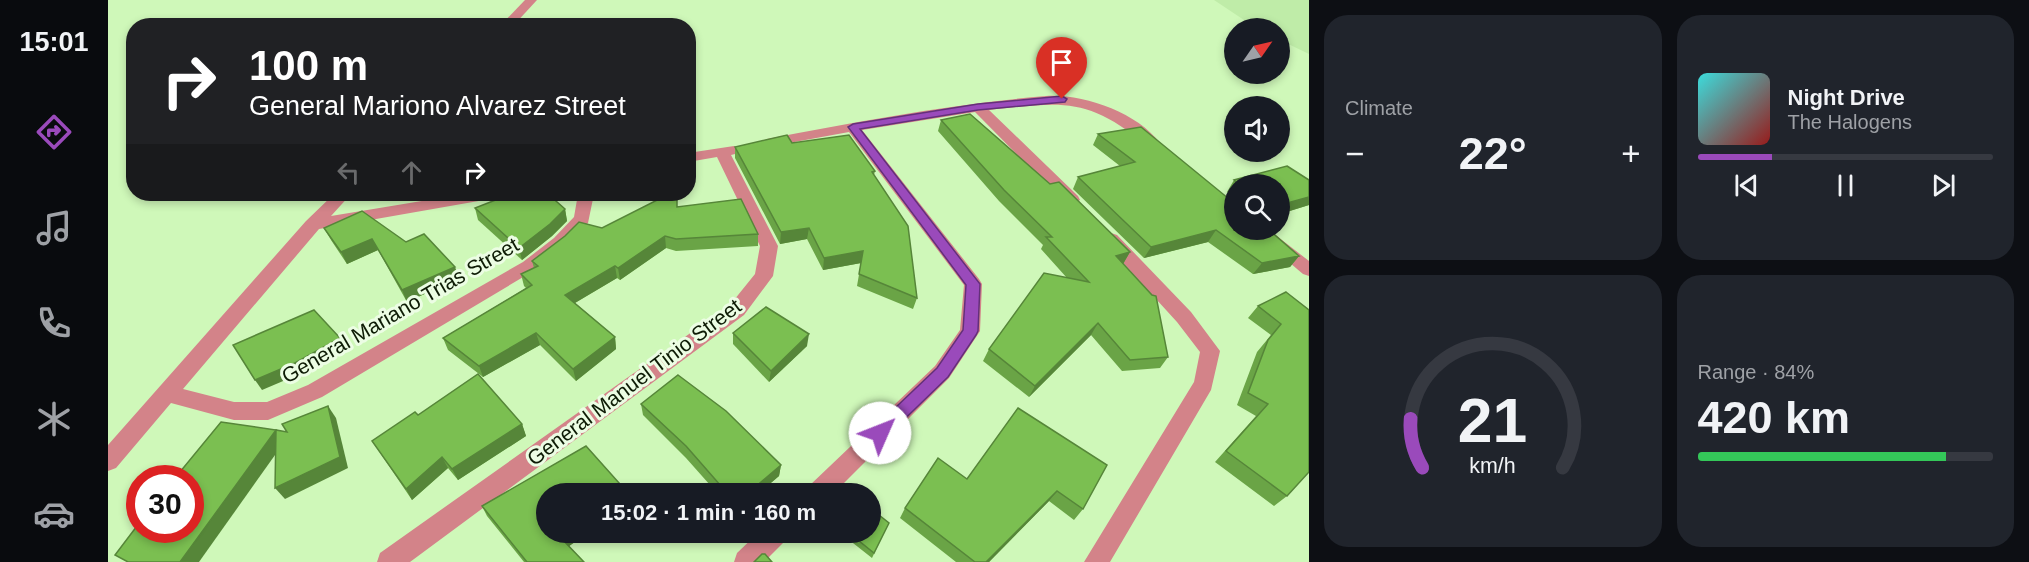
<!DOCTYPE html>
<meta charset="utf-8">
<style>
body{margin:0;font-family:Helvetica,sans-serif;background:#20242c;color:#f1f3f6;height:100vh;display:flex;flex-direction:column;font-size:22px;white-space:nowrap}
*{box-sizing:border-box;margin:0}
p{font-size:20px;color:#9ea1a6}
.icon{flex:none;width:33px;height:33px;fill:none;stroke:currentColor;stroke-width:2;stroke-linecap:round;stroke-linejoin:round}
.map{position:relative;flex:1;overflow:hidden}
.side{display:flex;flex-direction:column;gap:15px;padding:15px;background:#0d0f14;width:720px}
.side>*{flex:none}
.guide{position:absolute;left:18px;top:18px;width:570px;height:183px;border-radius:24px;box-shadow:0 3px 9px #0003;background:#202124;color:#fff;overflow:hidden}
.needle{width:39px;rotate:56deg}
.buttons{position:absolute;left:1116px;top:18px;display:grid;gap:12px}
.buttons a{display:grid;place-items:center;width:66px;height:66px;border-radius:50%;background:#171b24;box-shadow:0 3px 9px #0003;font-size:30px}
.speed{position:absolute;left:18px;top:465px;display:flex;gap:12px;font-size:30px;font-weight:700;text-align:center}
.speed>*{display:grid;place-content:center;width:78px;height:78px;border-radius:50%;background:#171b24;box-shadow:0 3px 9px #0003;line-height:1}
.speed .limit{border:9px solid #d22;background:#fff;color:#111}
.pin{position:absolute;display:grid;place-items:center;width:51px;height:51px;color:#fff;margin:-62px -26px;border-radius:50% 50% 50% 0;rotate:-45deg;box-shadow:0 0 6px #0007}
.pin .icon{rotate:45deg}
.me{position:absolute;width:66px;margin:-33px;rotate:46deg;stroke-linejoin:round;filter:drop-shadow(0 0 4px #0008)}
.turn{display:flex;align-items:center;gap:21px;height:126px;padding:0 24px;font-size:27px}
.turn .icon{width:78px;height:78px;stroke-width:2.5}
.turn b{display:block;font-size:42px;line-height:51px}
.lanes{display:flex;align-items:center;height:57px;padding:0 24px;background:#0003;justify-content:center;gap:30px;direction:ltr}
.lanes .off{opacity:.35}
.big{font-size:45px;font-weight:600;line-height:1.1}
.side .widget{flex:1;display:flex;flex-direction:column;justify-content:center;gap:9px;min-width:0;padding:0 21px;border-radius:24px;background:#20242c}
.side .dial{align-items:center;gap:0}
.dial svg{height:156px;overflow:visible;fill:none;stroke:#363941;stroke-width:7;stroke-linecap:round;text-anchor:middle}
.dial text{fill:#f1f3f6;stroke:none}
.song{display:flex;align-items:center;gap:18px}
.cover{width:72px;height:72px;border-radius:9px;background:linear-gradient(135deg,hsl(180 70% 55%),hsl(0 70% 35%))}
.played{height:6px;border-radius:3px;background:linear-gradient(90deg,#9a4abb 25%,#363941 25%)}
.keys{display:flex;justify-content:space-around;direction:ltr}
.heat{display:flex;justify-content:space-between;align-items:center;font-size:33px;direction:ltr}
.charge{height:9px;border-radius:4px;background:linear-gradient(90deg,#34c759 84%,#363941 0)}
.side .tiles{flex:1;display:grid;gap:15px;grid-template-columns:repeat(2,1fr)}
.trip{position:absolute;left:428px;top:483px;width:345px;height:60px;border-radius:30px;background:#171b24;box-shadow:0 3px 9px #0003;font-weight:600;line-height:60px;text-align:center}
main{display:flex;flex:1;min-height:0}
.tab-bar{display:flex;flex-direction:column;width:108px;justify-content:space-around;align-items:center;background:#090b0e;color:#9ea1a6}
.tab-bar .icon{width:42px;height:42px}
.tab-bar .active{color:#9a4abb}
.tab-bar b{font-size:27px;color:#f1f3f6}
.map>svg:first-child{display:block}
.built{fill:#bfeca8}
.lines{fill:none;stroke-linecap:round;stroke-linejoin:round}
.minor{fill:#d38389;fill-rule:evenodd}
.wall{fill:#6aa446}
.shaded-wall{fill:#568639}
.building{fill:#7bbf51;stroke:#568639;stroke-width:1.5}
.route{fill:#9a4abb;stroke:#64307a;stroke-width:1.5}
.labels{text-anchor:middle;dominant-baseline:central;stroke-width:6;stroke-linejoin:round;paint-order:stroke}
.street-label{font-size:21px;fill:#0d1b05;stroke:#ecfde4}
</style>
<main>
<nav class="tab-bar">
<b>15:01</b>
<svg class="icon active" aria-label="directions" viewBox="0 0 24 24"><path d="M12 3l9 9-9 9-9-9zM9 14v-3h6M13 9l2 2-2 2"/></svg>
<svg class="icon" aria-label="music" viewBox="0 0 24 24"><path d="M9 18V5l10-2v13"/><circle cx="6" cy="18" r="3"/><circle cx="16" cy="16" r="3"/></svg>
<svg class="icon" aria-label="phone" viewBox="0 0 24 24"><path d="M5 4h4l2 5-3 2q2 4 5 5l2-3 5 2v4C11 20 4 13 5 4z"/></svg>
<svg class="icon" aria-label="climate" viewBox="0 0 24 24"><path d="M12 3v18M4 7l16 10M4 17L20 7"/></svg>
<svg class="icon" aria-label="car" viewBox="0 0 24 24"><path d="M5 17H2v-5l4-1 3-4h7l3 4 3 1v5h-3M9 17h6M6 11h13"/><circle cx="7" cy="17" r="2"/><circle cx="17" cy="17" r="2"/></svg>
</nav>
<div class="map">
<svg width="1201" height="562" viewBox="0 0 1201 562">
<rect width="100%" height="100%" fill="#cff8b9"/>
<path class="built" d="M1106,0H1201V54L1172,40V28H1148Z"/>
<g class="lines">
<g class="minor">
<path d="M417,0H429L405,26H392Z"/>
<path d="M938,96C976,94 1028,112 1052,143L1045,147L1040,146C978,96 956,102 881,110L970,196L972,200L964,205L958,204L867,112L754,130L871,279L874,284L872,331L841,378L725,494H698L701,486L827,366L852,330L856,285L741,132L659,147L652,143L659,139C752,121 844,104 938,96Z"/>
<path d="M626,146L633,150L631,153L623,155L670,246L665,276L636,315L302,562H269L272,553L622,305L647,274L652,246L609,157L580,162V153Z"/>
<path d="M226,194H243L223,216L356,194H390L382,199L211,229L75,389L126,402H159L200,385L415,262L446,238L466,217L470,194H486L480,223L458,246L427,270L214,397L167,417L160,420H126L63,403L8,468L0,471V445L198,221Z"/>
<path d="M1143,230H1161L1201,261V276L1195,274Z"/>
<path d="M1003,233L1009,235L1083,312L1112,351L1103,390L1002,562H976L1086,382L1092,352L1069,322L997,243L995,239L997,235Z"/>
<path d="M651,532H681L678,540L656,562H626L629,553Z"/>
</g>
</g>
<g class="wall">
<path d="M833,120L942,184L1022,252L1015,264L1060,357L1052,368L1014,371L983,335L921,397L875,361L881,349L959,278L933,249L935,245L891,201L830,131Z"/>
<path d="M990,134L1191,256L1182,267L1145,274L1100,242L1036,258L965,189L970,177L1012,166L985,145Z"/>
<path d="M684,143L767,171L766,175L809,298L805,309L749,286L753,263L715,270L699,239L672,244L627,158V147Z"/>
<path d="M1126,180H1201V205L1172,214V184H1126V199L1119,192Z"/>
<path d="M569,207L650,234V246L568,251L558,248L512,280L509,278L467,303L507,337L508,349L468,381L432,345L375,377L340,350L335,338L418,288L416,286L413,274L426,268L424,261L494,228Z"/>
<path d="M367,208L457,209L459,221L444,236L414,260L370,220Z"/>
<path d="M216,228L298,242L351,278L299,302L270,250L239,264L223,240Z"/>
<path d="M1178,292L1179,496L1166,506L1107,462L1148,416L1129,405L1149,352L1163,335L1140,318L1150,306Z"/>
<path d="M625,333L699,346L661,382L625,344Z"/>
<path d="M533,404L673,465L671,476L650,494H610L578,458L535,415Z"/>
<path d="M910,408L975,509L966,520L941,501L881,562H848L792,518L797,508L859,479Z"/>
<path d="M310,415L414,424L418,436L350,480L340,468L304,500L264,441Z"/>
<path d="M478,446L520,494H438V532H481L461,546L476,562H416L379,516L374,506Z"/>
<path d="M781,523L764,558L731,532H762Z"/>
</g>
<g class="shaded-wall">
<path d="M1201,197V205L1172,214V205Z"/>
<path d="M457,209L459,221L444,236L414,260L411,248Z"/>
<path d="M701,228L699,239L672,244L673,232Z"/>
<path d="M1108,230L1100,242L1036,258L1043,247Z"/>
<path d="M557,236L558,248L512,280L510,268Z"/>
<path d="M264,239L270,250L239,264L233,252Z"/>
<path d="M755,251L753,263L715,270L716,258Z"/>
<path d="M1022,252L1015,264L1008,256Z"/>
<path d="M1191,256L1182,267L1145,274L1154,263Z"/>
<path d="M507,266L509,278L460,307L457,295Z"/>
<path d="M347,267L351,278L299,302L294,290Z"/>
<path d="M990,323L983,335L921,397L927,386Z"/>
<path d="M428,333L432,345L375,377L371,366Z"/>
<path d="M701,334L699,346L661,382L663,371Z"/>
<path d="M507,337L508,349L468,381L465,369Z"/>
<path d="M232,338L237,348L194,373L154,390L147,380Z"/>
<path d="M220,406L228,418L240,468L177,499L167,488Z"/>
<path d="M414,424L418,436L350,480L344,469Z"/>
<path d="M168,430L177,441L91,562H72Z"/>
<path d="M334,457L340,468L304,500L298,489Z"/>
<path d="M673,465L671,476L650,494H639Z"/>
<path d="M949,491L941,501L881,562H878Z"/>
<path d="M463,532H481L457,549L454,539Z"/>
</g>
<g class="building">
<path d="M862,114L942,184L951,182L1022,252L1008,256L1044,295L1048,296L1060,357L1022,360L990,323L927,386L881,349L936,273L981,282L938,237H944L896,190L833,120Z"/>
<path d="M1033,127L1126,203V230H1161L1191,256L1154,263L1108,230L1043,247L970,177L1027,162L990,134Z"/>
<path d="M679,135L684,143L741,135L767,171L764,172L800,226L809,298L751,274L755,251L716,258L701,228L673,232L627,147Z"/>
<path d="M1179,166L1201,180V197L1172,205V184H1130L1126,180Z"/>
<path d="M403,194H440L457,209L442,224L411,248L367,208Z"/>
<path d="M561,194H569V207L633,199L650,234L568,239L557,236L510,268L507,266L457,295L507,337L465,369L428,333L371,366L335,338L424,285L413,274L430,266L424,261L457,236L471,222L494,228Z"/>
<path d="M254,211L298,242L316,234L347,267L294,290L264,239L233,252L216,228Z"/>
<path d="M1178,292L1201,310V472L1179,496L1118,451L1160,404L1140,393L1160,340L1173,324L1150,306Z"/>
<path d="M658,307L701,334L663,371L625,333Z"/>
<path d="M206,310L232,338L187,363L147,380L125,345Z"/>
<path d="M370,374L414,424L344,469L334,457L298,489L264,441L307,412L310,415Z"/>
<path d="M570,375L618,411L673,465L639,494H620L578,446L533,404Z"/>
<path d="M220,406L232,457L167,488L168,430L179,432L174,424Z"/>
<path d="M910,408L999,465L975,509L949,491L878,562H867L797,508L830,458L859,479Z"/>
<path d="M113,422L168,430L72,562H20L7,555L32,522V530H82V478H67Z"/>
<path d="M478,446L520,493L438,494V532H463L454,539L476,562H419L374,506Z"/>
<path d="M762,508L781,523L766,553L740,532H762Z"/>
<path d="M654,554H657L664,562H646Z"/>
</g>
<path class="route" d="M954,96L959,99L957,102L870,110L752,129L872,284L870,331L868,335L840,377L777,438L772,440L766,438L763,433L766,428L829,368L855,330L858,285L740,127L745,124L870,104Z"/>
<g class="labels">
<g class="street-label">
<text transform="translate(292 310) rotate(-30)">General Mariano Trias Street</text>
<text transform="translate(526 382) rotate(-37)">General Manuel Tinio Street</text>
</g>
</g>
</svg>
<div class="buttons">
<a><svg class="needle" viewBox="-14 -14 28 28"><path d="M0-13l5 13h-10z" fill="#e53935"/><path d="M0 13l5-13h-10z" fill="#9ea1a6"/></svg></a>
<a><svg class="icon" aria-label="sound" viewBox="0 0 24 24"><path d="M4 9h4l5-4v14l-5-4H4zM17 9q2 3 0 6"/></svg></a>
<a><svg class="icon" aria-label="search" viewBox="0 0 24 24"><circle cx="10" cy="10" r="6"/><path d="M15 15l6 6"/></svg></a>
</div>
<div class="speed"><div class="limit">30</div></div>
<div class="pin" style="left:954px;top:99px;background:#d93025"><svg class="icon" aria-label="arrive" viewBox="0 0 24 24"><path d="M6 21V4h12l-3 4 3 4H6"/></svg></div>
<svg class="me" style="left:772px;top:433px" viewBox="-20 -20 40 40"><circle r="19" fill="#fff"/><path d="M0-13L10 11 0 6-10 11z" fill="#9a4abb"/></svg>
<div class="trip">15:02 · 1 min · 160 m</div>
<div class="guide">
<div class="turn"><svg class="icon" aria-label="right" viewBox="0 0 24 24"><path d="M7 20v-9h11M14 6l5 5-5 5"/></svg><div><b>100 m</b>General Mariono Alvarez Street</div></div>
<div class="lanes"><svg class="icon off" aria-label="left" viewBox="0 0 24 24"><path d="M17 20v-9H6M10 6l-5 5 5 5"/></svg><svg class="icon off" aria-label="ahead" viewBox="0 0 24 24"><path d="M12 20V5M6 11l6-6 6 6"/></svg><svg class="icon" aria-label="right" viewBox="0 0 24 24"><path d="M7 20v-9h11M14 6l5 5-5 5"/></svg></div>
</div>
</div>
<section class="side">
<div class="tiles">
<div class="widget"><p>Climate</p>
<div class="heat"><a>−</a><b class="big">22°</b><a>+</a></div>
</div>
<div class="widget">
<div class="song"><i class="cover"></i><div><b>Night Drive</b><p>The Halogens</p></div></div>
<div class="played"></div>
<div class="keys"><svg class="icon" aria-label="previous" viewBox="0 0 24 24"><path d="M18 5L8 12l10 7zM5 5v14"/></svg><svg class="icon" aria-label="pause" viewBox="0 0 24 24"><path d="M8 5v14M16 5v14"/></svg><svg class="icon" aria-label="next" viewBox="0 0 24 24"><path d="M6 5l10 7-10 7zM19 5v14"/></svg></div>
</div>
<div class="widget dial"><svg viewBox="0 0 100 80">
<path d="M14 69A42 42 0 1 1 86 69"/>
<path d="M14 69A42 42 0 0 1 8 44" stroke="#9a4abb"/>
<text x="50" y="56" font-size="32" font-weight="700">21</text>
<text x="50" y="72" font-size="11">km/h</text>
</svg></div>
<div class="widget"><p>Range · 84%</p><b class="big">420 km</b><div class="charge"></div></div>
</div>
</section>
</main>
